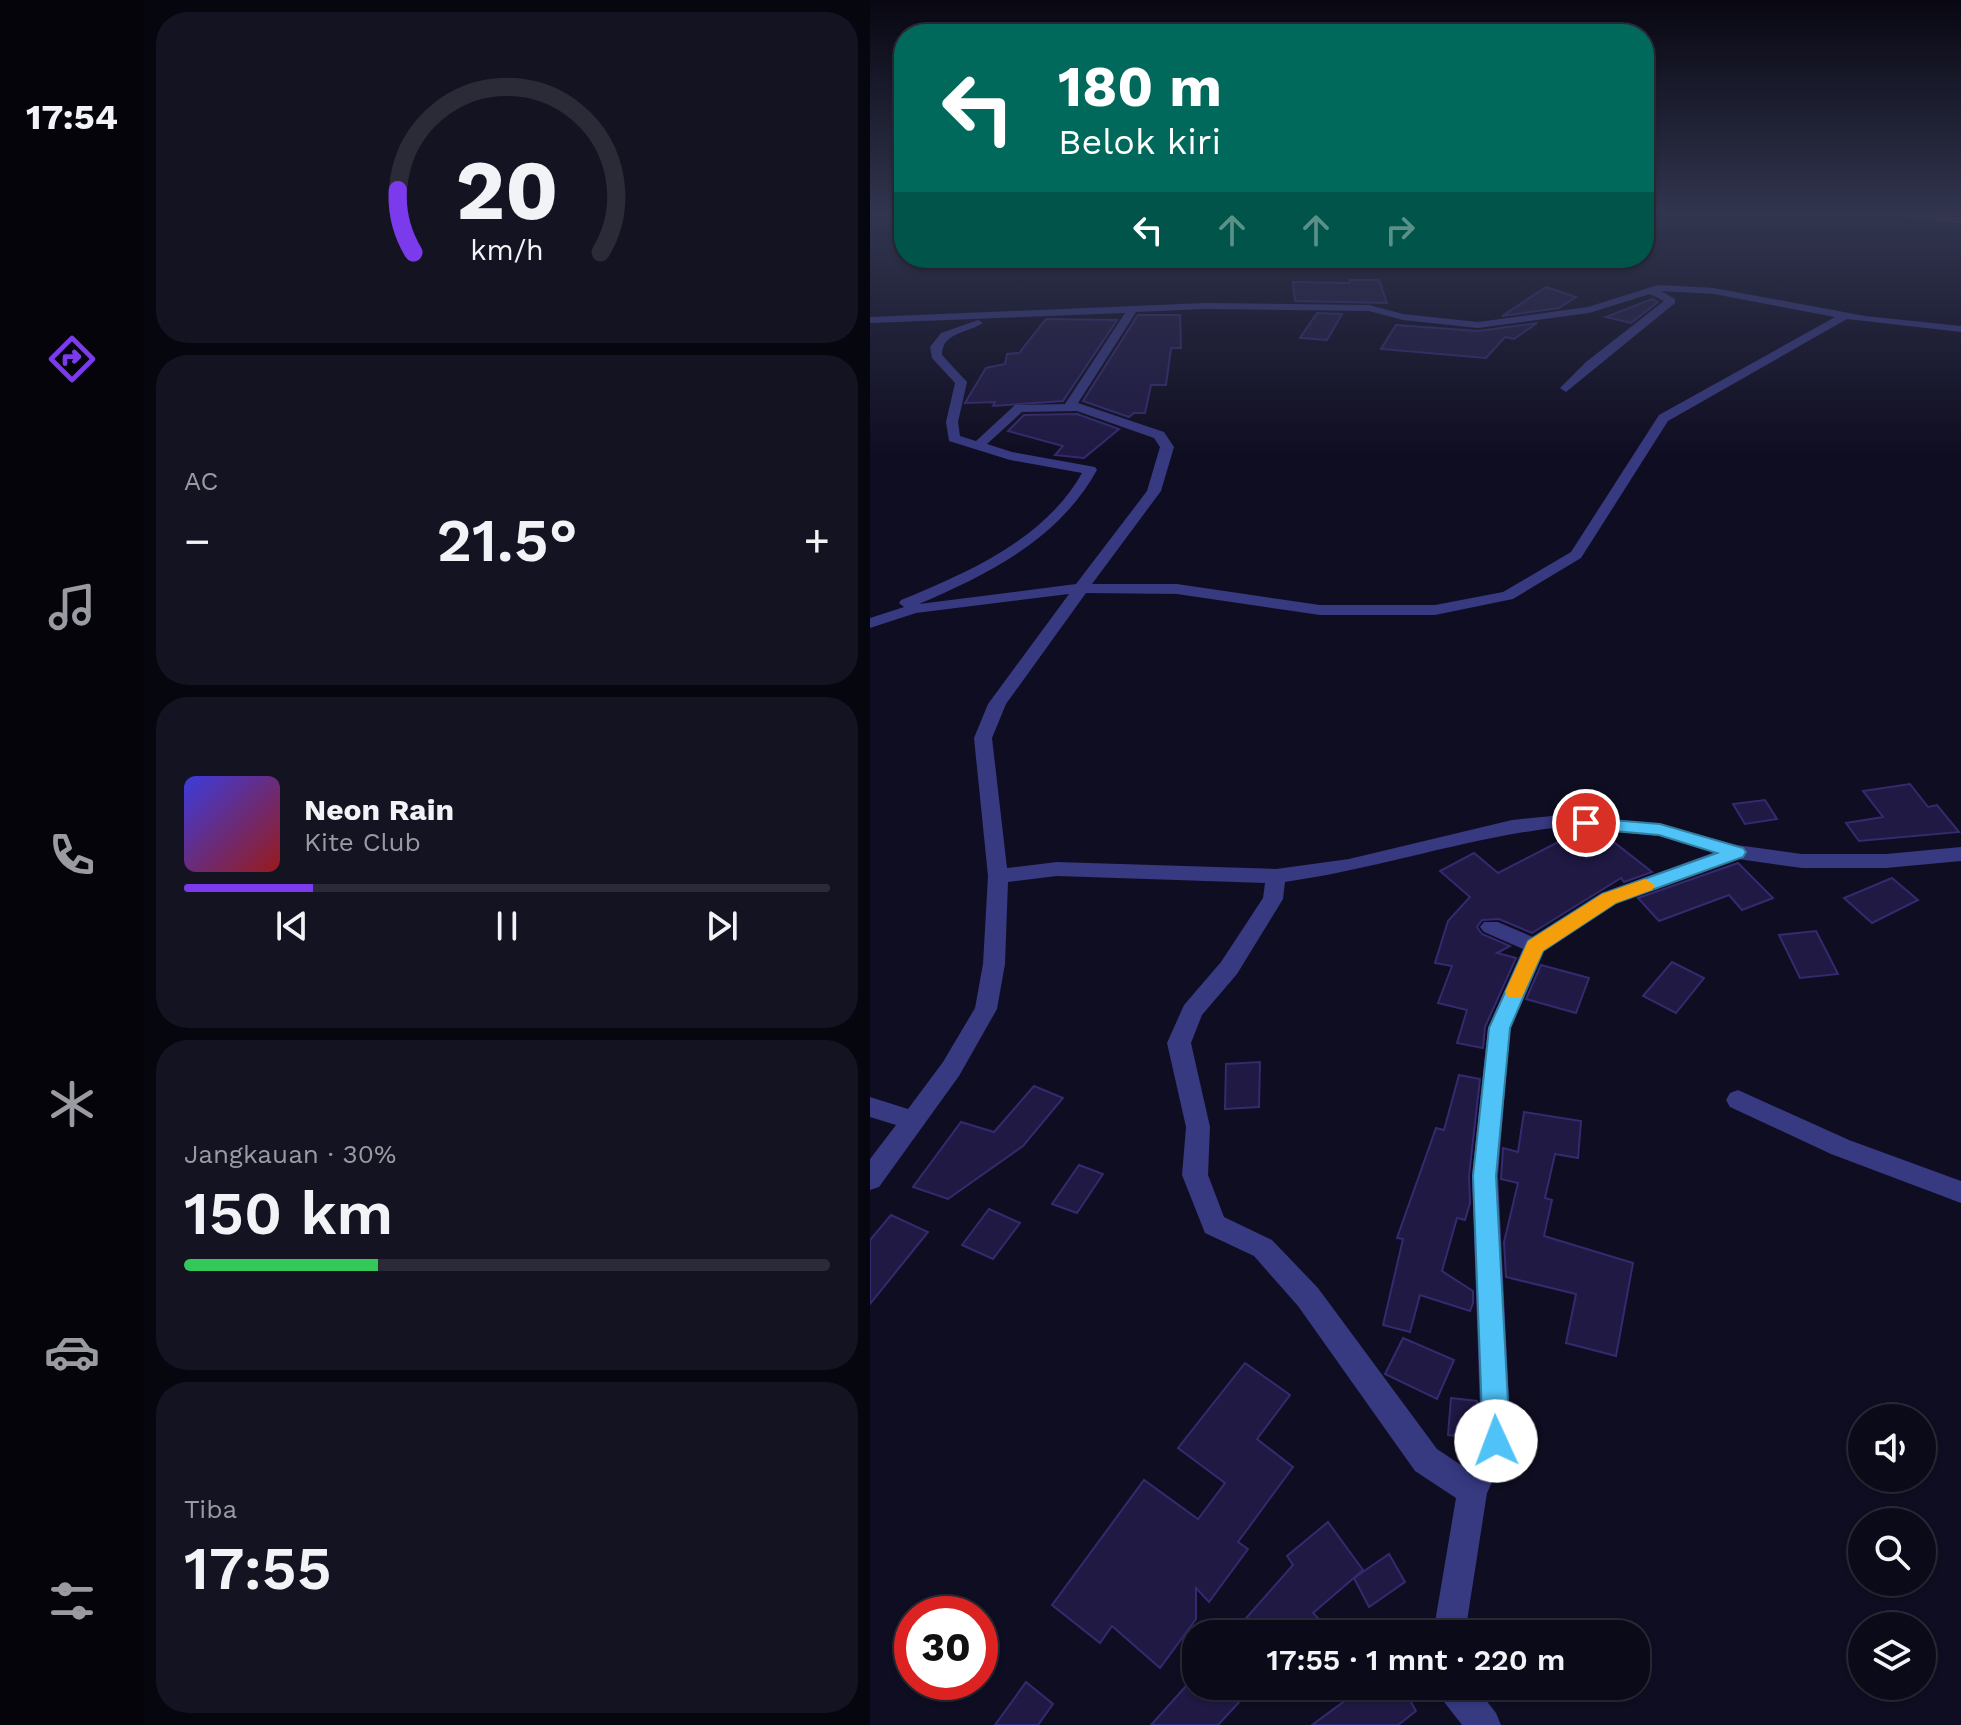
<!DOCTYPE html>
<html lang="id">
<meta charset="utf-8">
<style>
body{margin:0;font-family:"Work Sans",sans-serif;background:#141322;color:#f1f3f6;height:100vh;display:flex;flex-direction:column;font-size:30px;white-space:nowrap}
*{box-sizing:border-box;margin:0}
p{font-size:26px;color:#9a9aa2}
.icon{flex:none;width:44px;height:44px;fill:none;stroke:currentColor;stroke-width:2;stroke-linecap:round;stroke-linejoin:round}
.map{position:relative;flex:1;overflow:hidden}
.sheet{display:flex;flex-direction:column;gap:12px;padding:12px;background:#06060e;width:726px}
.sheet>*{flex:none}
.top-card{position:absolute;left:24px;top:24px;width:760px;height:244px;border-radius:32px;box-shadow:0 2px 6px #0004,0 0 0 2px #2b2b38;background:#00695c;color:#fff;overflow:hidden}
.fabs{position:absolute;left:978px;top:1404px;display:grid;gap:16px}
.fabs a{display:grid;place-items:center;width:88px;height:88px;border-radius:50%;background:#0b0a19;box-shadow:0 2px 6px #0004,0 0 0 2px #2b2b38;font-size:40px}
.speed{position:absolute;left:24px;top:1596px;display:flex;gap:16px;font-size:40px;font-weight:700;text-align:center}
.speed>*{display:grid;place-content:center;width:104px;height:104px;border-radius:50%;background:#0b0a19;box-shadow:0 2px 6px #0004,0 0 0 2px #2b2b38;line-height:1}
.speed .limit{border:12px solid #d22;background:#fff;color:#111}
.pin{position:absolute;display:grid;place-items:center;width:68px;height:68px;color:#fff;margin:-34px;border:4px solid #fff;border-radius:50%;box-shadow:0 2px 8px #0007}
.me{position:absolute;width:88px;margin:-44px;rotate:358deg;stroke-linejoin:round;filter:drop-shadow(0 0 6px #0008)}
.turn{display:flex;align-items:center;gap:28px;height:168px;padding:0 32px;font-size:36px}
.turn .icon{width:104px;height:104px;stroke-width:2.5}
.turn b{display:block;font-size:56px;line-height:68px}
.lanes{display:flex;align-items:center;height:76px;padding:0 32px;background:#0003;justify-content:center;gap:40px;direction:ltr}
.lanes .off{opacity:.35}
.big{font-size:60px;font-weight:600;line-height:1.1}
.sheet .widget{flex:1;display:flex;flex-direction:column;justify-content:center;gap:12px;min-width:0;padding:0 28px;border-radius:32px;background:#141322}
.sheet .dial{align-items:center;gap:0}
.dial svg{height:208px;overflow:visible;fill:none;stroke:#2b2b38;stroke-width:7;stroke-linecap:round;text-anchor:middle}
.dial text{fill:#f1f3f6;stroke:none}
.song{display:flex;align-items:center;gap:24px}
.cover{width:96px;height:96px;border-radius:12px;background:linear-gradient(135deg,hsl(240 70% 55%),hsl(0 70% 35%))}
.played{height:8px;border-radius:4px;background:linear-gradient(90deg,#7c3aed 20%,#2b2b38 20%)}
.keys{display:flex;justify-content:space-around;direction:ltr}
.heat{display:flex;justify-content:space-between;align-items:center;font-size:44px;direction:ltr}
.charge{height:12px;border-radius:6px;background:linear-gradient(90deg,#34c759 30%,#2b2b38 0)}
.trip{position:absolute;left:312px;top:1620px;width:468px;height:80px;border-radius:32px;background:#0b0a19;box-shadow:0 2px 6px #0004,0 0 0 2px #2b2b38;font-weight:600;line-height:80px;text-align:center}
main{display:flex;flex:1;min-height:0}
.dock{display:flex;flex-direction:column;width:144px;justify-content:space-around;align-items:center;background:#04040a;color:#9a9aa2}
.dock .icon{width:56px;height:56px}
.dock .on{color:#7c3aed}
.dock b{font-size:36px;color:#f1f3f6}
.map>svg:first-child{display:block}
.building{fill:#1f1943;stroke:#342a6f;stroke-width:2}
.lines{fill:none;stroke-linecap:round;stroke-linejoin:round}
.minor{fill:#373981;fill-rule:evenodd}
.motorway{fill:#ff48ab;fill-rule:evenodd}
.route{fill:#4fc3f7;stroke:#337fa1;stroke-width:2}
.slow{fill:#f59e0b}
</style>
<main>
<nav class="dock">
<b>17:54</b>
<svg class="icon on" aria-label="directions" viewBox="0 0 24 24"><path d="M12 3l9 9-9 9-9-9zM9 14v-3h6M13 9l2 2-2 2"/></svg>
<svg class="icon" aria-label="music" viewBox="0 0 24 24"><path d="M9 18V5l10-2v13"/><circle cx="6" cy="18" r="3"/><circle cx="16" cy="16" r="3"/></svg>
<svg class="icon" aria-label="phone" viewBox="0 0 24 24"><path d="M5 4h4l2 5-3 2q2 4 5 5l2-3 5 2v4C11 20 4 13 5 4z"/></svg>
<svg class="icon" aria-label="climate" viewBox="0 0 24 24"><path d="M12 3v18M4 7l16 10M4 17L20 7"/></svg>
<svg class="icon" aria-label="car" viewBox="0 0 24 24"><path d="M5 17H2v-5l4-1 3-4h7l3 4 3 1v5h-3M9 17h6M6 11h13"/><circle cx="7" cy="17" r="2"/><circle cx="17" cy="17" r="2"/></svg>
<svg class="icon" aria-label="filters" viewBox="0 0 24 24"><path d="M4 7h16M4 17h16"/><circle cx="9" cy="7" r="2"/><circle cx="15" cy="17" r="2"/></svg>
</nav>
<section class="sheet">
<div class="widget dial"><svg viewBox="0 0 100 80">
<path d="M14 69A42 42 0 1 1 86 69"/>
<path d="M14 69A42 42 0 0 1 8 45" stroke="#7c3aed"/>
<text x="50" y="56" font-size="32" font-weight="700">20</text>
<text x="50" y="72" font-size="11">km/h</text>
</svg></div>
<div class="widget"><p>AC</p>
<div class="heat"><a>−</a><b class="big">21.5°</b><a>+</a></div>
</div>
<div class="widget">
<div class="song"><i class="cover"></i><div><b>Neon Rain</b><p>Kite Club</p></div></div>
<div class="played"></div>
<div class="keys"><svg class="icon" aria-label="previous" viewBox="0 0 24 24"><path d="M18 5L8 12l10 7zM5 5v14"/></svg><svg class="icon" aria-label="pause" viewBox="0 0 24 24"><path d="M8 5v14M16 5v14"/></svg><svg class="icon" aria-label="next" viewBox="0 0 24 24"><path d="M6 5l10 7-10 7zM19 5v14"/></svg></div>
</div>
<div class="widget"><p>Jangkauan · 30%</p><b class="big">150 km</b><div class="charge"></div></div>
<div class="widget"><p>Tiba</p><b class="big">17:55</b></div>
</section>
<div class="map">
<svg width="1091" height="1725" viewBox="0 0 1091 1725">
<rect width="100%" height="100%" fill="#0f0d21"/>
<g class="building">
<path d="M480,280H509L517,303L425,301L423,282L479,283Z"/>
<path d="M676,287L706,297L689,308L632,316Z"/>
<path d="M782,299L788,302L761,323L736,317Z"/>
<path d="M447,313L472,314L457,340L430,338Z"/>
<path d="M268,315H310L311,348H301L296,385H281L275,413H264L259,417L213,401Z"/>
<path d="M176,319L247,320L193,401L123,406L125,402L95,403L116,368L135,364L137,354L149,353Z"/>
<path d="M667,323L644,339L635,337L616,358L511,349L526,325L608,331Z"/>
<path d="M207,414L249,429L214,458L185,455L193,446L138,431L154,415Z"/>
<path d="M1040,784L1058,807L1067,805L1089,832L989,841L976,823L1013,817L993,791Z"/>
<path d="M895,800L907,819L875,824L863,804Z"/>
<path d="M694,839L717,858L745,843L782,872L754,882L751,878L662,933L629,919L612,920L607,927L612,934L640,946L627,953L646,958L615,1027L613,1048L587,1043L597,1010L568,1003L582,966L565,963L578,921L600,897L570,871L604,853L628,873Z"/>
<path d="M868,863L903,898L872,910L859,895L789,921L768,898Z"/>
<path d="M1022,878L1048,900L1002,923L974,898Z"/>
<path d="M946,931L968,974L930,978L909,935Z"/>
<path d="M802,962L834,978L806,1013L773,996Z"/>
<path d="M671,965L719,978L706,1013L656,999Z"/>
<path d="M390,1062L389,1107L355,1109L356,1064Z"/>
<path d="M589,1075L610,1079L599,1176L600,1203L595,1220L587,1218L572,1271L603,1291V1303L600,1311L550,1295L540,1332L513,1325L533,1239L527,1238L566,1128L574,1130Z"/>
<path d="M164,1086L193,1098L153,1146L78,1199L43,1187L91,1122L124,1132Z"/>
<path d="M654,1112L711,1121L708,1158L685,1154L675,1198L682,1200L674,1236L763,1263L746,1356L696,1343L706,1294L636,1277L634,1242L648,1183L631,1179L633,1148L648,1152Z"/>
<path d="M209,1165L233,1174L207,1213L182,1204Z"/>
<path d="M119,1209L150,1223L123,1259L92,1245Z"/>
<path d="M21,1215L58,1232L0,1304V1240Z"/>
<path d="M533,1338L584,1360L567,1399L515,1374Z"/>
<path d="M375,1363L420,1395L387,1439L423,1467L368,1542L378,1549L339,1602L326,1588V1619L290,1668L242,1626L230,1643L182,1605L274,1480L328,1519L355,1483L308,1448Z"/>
<path d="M581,1398L607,1401L608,1438L578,1435Z"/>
<path d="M458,1522L493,1570L443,1613L450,1620L438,1634H362L423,1565L417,1556Z"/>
<path d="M519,1554L535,1582L499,1607L484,1578Z"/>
<path d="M156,1682L183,1704L168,1725H125Z"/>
<path d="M316,1686H384L348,1725H281Z"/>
<path d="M495,1686H532L546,1711L528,1725H442Z"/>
</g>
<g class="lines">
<g class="minor">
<path d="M788,285L844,288L995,316L1091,326V332L977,319L798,421L711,558L643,599L565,615H450L307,594L216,593L136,704L122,738L137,868L187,862L406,869L479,859L642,820L692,815L790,824L867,845L932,854H1016L1091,847V861L1016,868H932L868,859L746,903L674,951L640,1028L628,1176L641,1441L617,1493L595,1634H563L586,1498L545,1471L428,1306L384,1256L335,1233L312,1175L316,1127L297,1043L314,1005L351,962L393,898L395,883L187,876L138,882L135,964L127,1009L89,1076L9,1187L0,1190V1159L26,1125L0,1117V1097L38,1109L73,1062L105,1008L113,964L118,876L104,738L118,704L199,594L46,613L0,628V618L34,607L29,603L31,600C99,572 175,539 212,473L140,460L79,441L76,422L85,383L62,358L60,347L71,333L108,320L113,323C98,333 72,332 72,355L97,382L88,422L90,436L106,441L145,405L195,404L255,313L0,323V317L335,303L499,305L533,314L608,322L718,307ZM791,291L844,294L965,317L789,415L701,552L633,592L565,605H450L307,584H222L291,491L304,447L294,432L208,403L266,312L335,309L499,311L533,320L608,328L719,313L780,294L794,301L716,362L690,388L696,392L805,303V299ZM207,411L284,438L290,447L277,491L206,584L49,604C119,574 189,539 227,470L225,467L142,452L117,444L152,412ZM692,827L790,836L845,852L732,893L663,937L628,922H614L610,927L614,932L653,949L618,1028L602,1176L611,1439L597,1469L567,1449L448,1288L402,1240L354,1217L338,1175L340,1127L321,1043L332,1015L367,974L413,899L415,882C509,869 598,837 692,827Z"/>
<path d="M868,1090L979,1140L1091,1181V1203L961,1154L860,1107L856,1100L860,1093Z"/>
<path d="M566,1686H605L626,1713L631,1725H592L571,1698Z"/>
</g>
<path class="motorway" d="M1036,214L1091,217V223L1041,217Z"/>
</g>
<linearGradient id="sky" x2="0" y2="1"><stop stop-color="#080712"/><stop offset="0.47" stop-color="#31354e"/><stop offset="1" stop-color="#31354e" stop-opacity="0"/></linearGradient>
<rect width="1091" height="455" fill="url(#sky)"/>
<path class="route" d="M716,818L790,824L873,848L876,852L873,857L746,903L673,951L640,1028L626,1176L640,1441L636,1451L626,1455L617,1451L613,1441L603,1176L619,1028L658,941L732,894L847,853L789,835L710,828L708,823Z"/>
<path class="slow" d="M775,879L785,885L782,890L746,903L673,951L652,997H638L635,992L658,941L732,894Z"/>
</svg>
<div class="fabs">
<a><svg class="icon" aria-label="sound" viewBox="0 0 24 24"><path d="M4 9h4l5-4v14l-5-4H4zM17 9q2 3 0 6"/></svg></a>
<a><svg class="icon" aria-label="search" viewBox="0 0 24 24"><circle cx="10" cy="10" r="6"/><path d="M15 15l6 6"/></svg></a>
<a><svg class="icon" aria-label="layers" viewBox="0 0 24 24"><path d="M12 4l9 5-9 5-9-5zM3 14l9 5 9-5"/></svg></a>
</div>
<div class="speed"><div class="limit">30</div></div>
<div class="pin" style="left:716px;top:823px;background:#d93025"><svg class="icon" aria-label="arrive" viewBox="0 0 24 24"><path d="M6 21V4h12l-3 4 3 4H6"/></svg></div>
<svg class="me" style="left:626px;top:1441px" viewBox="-20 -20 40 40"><circle r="19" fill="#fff"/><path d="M0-13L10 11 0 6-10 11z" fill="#4fc3f7"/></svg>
<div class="trip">17:55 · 1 mnt · 220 m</div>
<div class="top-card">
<div class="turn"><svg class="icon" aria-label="left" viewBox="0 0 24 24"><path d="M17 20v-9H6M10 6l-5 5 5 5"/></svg><div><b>180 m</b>Belok kiri</div></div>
<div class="lanes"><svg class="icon" aria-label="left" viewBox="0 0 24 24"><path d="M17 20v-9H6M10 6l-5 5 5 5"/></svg><svg class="icon off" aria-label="ahead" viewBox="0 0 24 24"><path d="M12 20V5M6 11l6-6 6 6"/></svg><svg class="icon off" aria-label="ahead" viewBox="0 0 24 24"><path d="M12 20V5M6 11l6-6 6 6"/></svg><svg class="icon off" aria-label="right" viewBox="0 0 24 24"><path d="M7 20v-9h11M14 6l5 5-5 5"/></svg></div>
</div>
</div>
</main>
